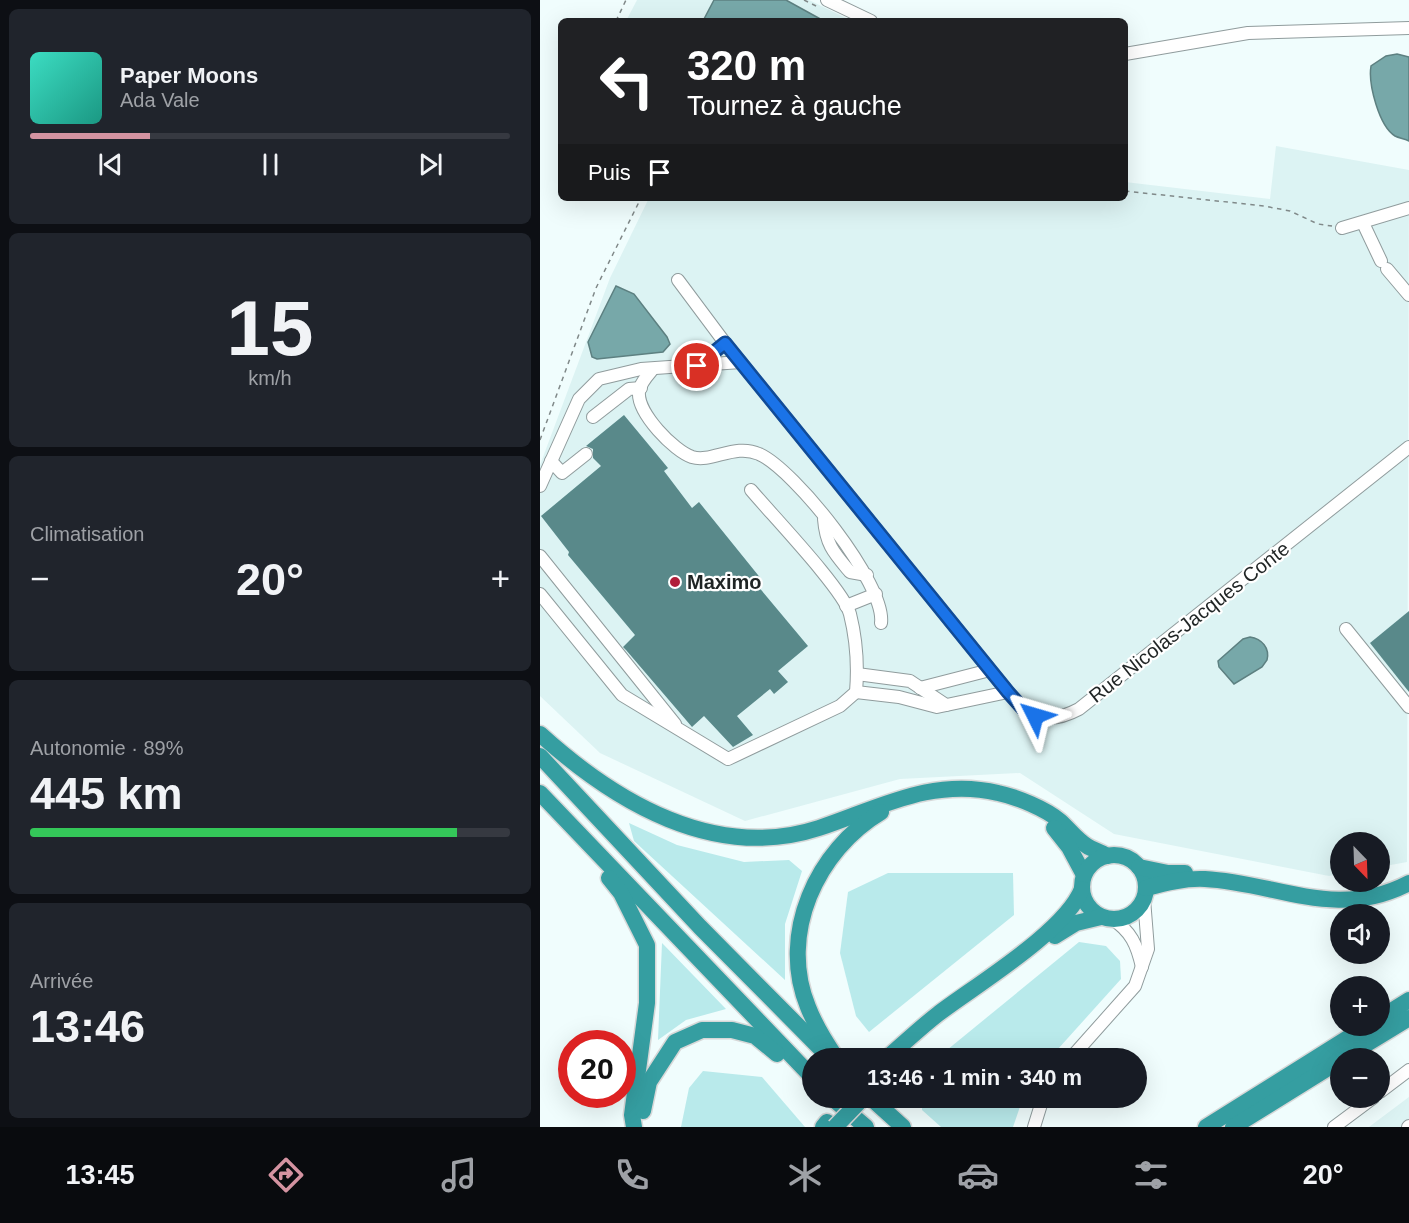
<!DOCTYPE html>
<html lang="fr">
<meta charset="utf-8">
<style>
body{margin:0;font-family:Helvetica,sans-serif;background:#20242c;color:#f1f3f6;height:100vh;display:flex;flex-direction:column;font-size:22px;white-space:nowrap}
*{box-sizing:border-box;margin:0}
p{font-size:20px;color:#9ea1a6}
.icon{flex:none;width:33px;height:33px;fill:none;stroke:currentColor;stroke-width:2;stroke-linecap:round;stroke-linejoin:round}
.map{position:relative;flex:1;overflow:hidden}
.side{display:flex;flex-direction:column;gap:9px;padding:9px;background:#0d0f14;width:540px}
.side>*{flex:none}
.hud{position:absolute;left:18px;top:18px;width:570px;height:183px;border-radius:9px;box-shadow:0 6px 24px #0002;background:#202124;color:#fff;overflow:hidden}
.needle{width:39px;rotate:157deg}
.controls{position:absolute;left:790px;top:832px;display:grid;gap:12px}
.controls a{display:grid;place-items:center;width:60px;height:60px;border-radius:50%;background:#171b24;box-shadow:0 6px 24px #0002;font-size:30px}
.speed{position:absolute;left:18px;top:1030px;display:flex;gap:12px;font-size:30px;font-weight:700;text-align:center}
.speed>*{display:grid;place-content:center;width:78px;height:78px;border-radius:50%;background:#171b24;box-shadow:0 6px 24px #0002;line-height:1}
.speed .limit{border:9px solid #d22;background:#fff;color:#111}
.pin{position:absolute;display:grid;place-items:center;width:51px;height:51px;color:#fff;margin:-26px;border:3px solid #fff;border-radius:50%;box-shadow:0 2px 6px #0007}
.me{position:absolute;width:66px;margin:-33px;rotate:310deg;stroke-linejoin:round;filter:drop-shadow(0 0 4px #0008)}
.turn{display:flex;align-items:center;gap:21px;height:126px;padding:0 30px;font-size:27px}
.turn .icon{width:78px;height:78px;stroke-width:2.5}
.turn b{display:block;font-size:42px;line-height:51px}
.then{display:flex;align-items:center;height:57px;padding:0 30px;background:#0003;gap:12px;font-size:22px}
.big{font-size:45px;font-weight:700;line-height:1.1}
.side .tile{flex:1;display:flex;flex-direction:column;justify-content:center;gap:9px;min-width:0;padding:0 21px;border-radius:9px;background:#20242c}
.side .dial{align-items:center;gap:0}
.dial b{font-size:78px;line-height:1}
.song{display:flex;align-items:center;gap:18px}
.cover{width:72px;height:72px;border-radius:9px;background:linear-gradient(135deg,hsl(170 70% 55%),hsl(170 70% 35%))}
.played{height:6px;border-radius:3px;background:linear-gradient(90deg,#d493a1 25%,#363941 25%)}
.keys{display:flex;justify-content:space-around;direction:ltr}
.heat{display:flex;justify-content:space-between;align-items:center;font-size:33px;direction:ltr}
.charge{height:9px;border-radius:4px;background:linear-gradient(90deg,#34c759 89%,#363941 0)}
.trip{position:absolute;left:262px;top:1048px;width:345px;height:60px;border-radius:30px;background:#171b24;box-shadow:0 6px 24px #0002;font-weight:700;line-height:60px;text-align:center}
.menu{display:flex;height:96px;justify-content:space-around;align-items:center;background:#090b0e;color:#9ea1a6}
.menu .icon{width:42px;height:42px}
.menu .on{color:#d493a1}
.menu b{font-size:27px;color:#f1f3f6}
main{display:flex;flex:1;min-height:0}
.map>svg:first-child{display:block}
.built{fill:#dcf3f3}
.green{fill:#b9eaeb}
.water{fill:#77a8a9;stroke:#5d8081;stroke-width:1.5}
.building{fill:#59898a}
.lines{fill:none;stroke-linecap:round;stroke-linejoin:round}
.minor-casing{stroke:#909c9d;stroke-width:14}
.highway-casing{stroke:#d7d8d8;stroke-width:19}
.path{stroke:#808989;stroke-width:1.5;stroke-dasharray:4.5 4.5;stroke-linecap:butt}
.minor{stroke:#fff;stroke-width:12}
.highway{stroke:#359ea1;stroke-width:16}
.highway-bridge-casing{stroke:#d7d8d8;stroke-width:19;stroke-linecap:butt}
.highway-bridge{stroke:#359ea1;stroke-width:16}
.route-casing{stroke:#114b97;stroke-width:15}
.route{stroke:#1a73e8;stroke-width:10}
.poi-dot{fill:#b11e39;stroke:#fff;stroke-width:2}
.labels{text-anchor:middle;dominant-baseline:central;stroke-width:4.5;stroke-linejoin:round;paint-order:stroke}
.poi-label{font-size:20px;font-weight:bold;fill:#1f2424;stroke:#fff;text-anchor:start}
.street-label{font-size:20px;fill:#1f2424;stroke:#fff}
</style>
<main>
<section class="side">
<div class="tile">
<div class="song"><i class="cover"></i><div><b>Paper Moons</b><p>Ada Vale</p></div></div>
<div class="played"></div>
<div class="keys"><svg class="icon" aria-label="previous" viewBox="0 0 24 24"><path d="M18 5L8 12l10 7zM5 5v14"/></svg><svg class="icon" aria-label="pause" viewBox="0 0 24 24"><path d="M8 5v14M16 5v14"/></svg><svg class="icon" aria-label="next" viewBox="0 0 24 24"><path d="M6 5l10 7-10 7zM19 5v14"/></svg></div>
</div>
<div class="tile dial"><b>15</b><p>km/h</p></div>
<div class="tile"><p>Climatisation</p>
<div class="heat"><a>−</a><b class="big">20°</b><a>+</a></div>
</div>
<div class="tile"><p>Autonomie · 89%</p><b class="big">445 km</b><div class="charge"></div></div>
<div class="tile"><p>Arrivée</p><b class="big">13:46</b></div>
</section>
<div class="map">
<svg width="869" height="1127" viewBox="0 0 869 1127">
<rect width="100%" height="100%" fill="#f0fdfd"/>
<g class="built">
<path d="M97,0H269L312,21H86Z"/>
<path d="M736,146L869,170L867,862L840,867V843H801V874L789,876L574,834L480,773L360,779L205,821L60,753L0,696V465L70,278L109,198H585V182L730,199Z"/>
<path d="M869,1097V1127H829Z"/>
</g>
<g class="green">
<path d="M89,823L137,845L204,862L249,860L262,871L245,924V980L94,841Z"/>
<path d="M348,873H473L474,915L329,1032L316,1016L300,953L308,892Z"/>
<path d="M539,942L566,946L580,961L581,979L509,1059H396Z"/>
<path d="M122,943L186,1009L146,1020L118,1040Z"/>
<path d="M163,1071L222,1077L265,1127H141L149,1088Z"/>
<path d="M382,1098H483L473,1127H401L382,1110Z"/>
</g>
<g class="water">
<path d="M174,0H246L284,21H163Z"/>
<path d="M857,54L869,57V141C865,139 859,138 855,136C839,126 828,84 831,66L846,56Z"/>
<path d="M76,286L94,294L127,337L130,344L123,352L57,359L52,357L48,342Z"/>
<path d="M710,637C722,639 730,648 727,660L722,667L694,684L679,667L678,661L703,639Z"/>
</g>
<g class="building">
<path d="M84,415L128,468L124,471L152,508L159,502L222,580L217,585L268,646L238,671L248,682L234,694L230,689L197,716L213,735L193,747L164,716L152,727L86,650L83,647L95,635L28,555L29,552L1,516L61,466L53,458V449L46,446Z"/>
<path d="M869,611V692L830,643Z"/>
</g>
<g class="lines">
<g class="minor-casing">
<g id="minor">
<path d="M287,0L331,21"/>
<path d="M585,54L708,33L869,28"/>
<path d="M823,223L841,261"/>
<path d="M802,228L869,208"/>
<path d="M847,269L869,295"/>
<path d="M138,280L185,343L468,692C491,718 507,726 539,709L869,447"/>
<path d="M158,366L185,343"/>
<path d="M113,369C108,375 100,383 99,392C97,413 134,451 152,457C172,463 195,443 219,454C254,469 346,584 341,623"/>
<path d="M53,417L89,389L101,388"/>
<path d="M11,461L22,473L46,454"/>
<path d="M0,486L39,399L59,379L101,369L201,362"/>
<path d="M284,519C286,545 294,553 310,572L327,575"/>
<path d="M0,556L135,724"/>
<path d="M0,594L82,695L188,759L300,706L316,692C318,668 316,638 310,614C304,590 231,514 211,490"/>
<path d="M306,606L336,594"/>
<path d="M806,629L869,707"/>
<path d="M317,674L370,681L406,705"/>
<path d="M380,688L450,670"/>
<path d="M316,692L359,697L397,707L468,692"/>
<path d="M572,919C591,931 597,945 602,967"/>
<path d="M530,1059L595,986L608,949L604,899"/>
<path d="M840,1092L869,1070"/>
<path d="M494,1127L503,1098"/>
<path d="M794,1127L833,1098"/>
<path d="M868,1127L869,1126"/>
</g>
</g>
<g class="highway-casing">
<g id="highway">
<path d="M0,734C75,802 175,862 279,828C339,808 393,777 458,793C477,797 506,809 520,821C529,829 536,839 547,846C553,850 560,851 567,856"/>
<path d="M0,756L160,927L286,1054"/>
<path d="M0,793L273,1078"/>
<path d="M514,828L529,847L544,875"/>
<circle cx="574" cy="887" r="32"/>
<path d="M599,867L628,873H645"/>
<path d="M69,878L81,893L107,945V1003L92,1115L94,1127"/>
<path d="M606,888C625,883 645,878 665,879C738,883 796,921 869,883"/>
<path d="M515,936L536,923L561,917"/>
<path d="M840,1018L869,1000"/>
<path d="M297,1059C286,1043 275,1025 268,1007C238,934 277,850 341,812"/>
<path d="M346,1059C363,1044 380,1028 398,1014C436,985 525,932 542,889"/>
<path d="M802,1059L869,1018"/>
<path d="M292,1098L326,1127"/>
<path d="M331,1098L363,1127"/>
<path d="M103,1111L109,1082L135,1042L162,1030H192L215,1036L237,1054"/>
<path d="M283,1127L287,1122"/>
<path d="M666,1127L827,1026"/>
<path d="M693,1127L801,1060"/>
</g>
</g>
<g class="path">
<path d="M264,0L278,7"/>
<path d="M76,21L86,0"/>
<path d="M585,191L724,206L750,211L778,224L792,226"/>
<path d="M0,440L56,288L101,198"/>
</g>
<use href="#minor" class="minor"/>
<use href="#highway" class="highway"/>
<g class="highway-bridge-casing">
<path id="highway-bridge" d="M295,1127L323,1098"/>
</g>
<use href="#highway-bridge" class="highway-bridge"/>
</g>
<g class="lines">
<g class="route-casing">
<path id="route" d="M157,366L185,343L468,692L484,710L495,716"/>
</g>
<use href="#route" class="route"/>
</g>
<circle class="poi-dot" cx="135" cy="582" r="6"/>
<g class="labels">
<g class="poi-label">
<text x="147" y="582">Maximo</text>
</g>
<g class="street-label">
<text transform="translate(649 622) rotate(-38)">Rue Nicolas-Jacques Conte</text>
</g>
</g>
</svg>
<div class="controls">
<a><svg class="needle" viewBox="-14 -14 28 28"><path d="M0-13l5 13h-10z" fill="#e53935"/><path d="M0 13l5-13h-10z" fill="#9ea1a6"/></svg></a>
<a><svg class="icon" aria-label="sound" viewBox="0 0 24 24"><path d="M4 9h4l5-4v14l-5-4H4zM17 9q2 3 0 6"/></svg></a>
<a>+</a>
<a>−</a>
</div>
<div class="speed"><div class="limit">20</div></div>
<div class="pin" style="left:157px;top:366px;background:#d93025"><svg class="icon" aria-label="arrive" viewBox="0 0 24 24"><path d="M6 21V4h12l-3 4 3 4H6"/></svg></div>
<svg class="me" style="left:495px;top:716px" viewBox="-20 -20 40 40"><path d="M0-17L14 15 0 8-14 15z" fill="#1a73e8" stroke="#fff" stroke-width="4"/></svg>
<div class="trip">13:46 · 1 min · 340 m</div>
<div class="hud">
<div class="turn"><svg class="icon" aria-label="left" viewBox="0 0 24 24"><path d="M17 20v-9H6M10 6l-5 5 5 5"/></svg><div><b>320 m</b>Tournez à gauche</div></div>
<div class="then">Puis<svg class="icon" aria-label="arrive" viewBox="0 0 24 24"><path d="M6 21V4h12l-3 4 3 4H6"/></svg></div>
</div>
</div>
</main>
<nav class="menu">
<b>13:45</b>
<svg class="icon on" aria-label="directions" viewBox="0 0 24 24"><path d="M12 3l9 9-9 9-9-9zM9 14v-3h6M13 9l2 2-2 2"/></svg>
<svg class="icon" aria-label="music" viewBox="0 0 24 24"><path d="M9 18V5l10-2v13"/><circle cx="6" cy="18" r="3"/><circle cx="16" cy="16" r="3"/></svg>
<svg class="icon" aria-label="phone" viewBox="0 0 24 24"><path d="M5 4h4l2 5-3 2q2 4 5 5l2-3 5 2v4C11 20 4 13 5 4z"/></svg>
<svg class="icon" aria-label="climate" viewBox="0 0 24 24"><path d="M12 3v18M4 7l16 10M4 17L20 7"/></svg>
<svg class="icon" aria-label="car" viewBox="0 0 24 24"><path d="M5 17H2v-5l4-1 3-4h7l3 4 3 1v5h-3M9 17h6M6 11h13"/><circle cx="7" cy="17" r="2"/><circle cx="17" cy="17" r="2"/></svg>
<svg class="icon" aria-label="filters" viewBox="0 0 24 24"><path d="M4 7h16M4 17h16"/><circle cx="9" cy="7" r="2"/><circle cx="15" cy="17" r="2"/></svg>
<b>20°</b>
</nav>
